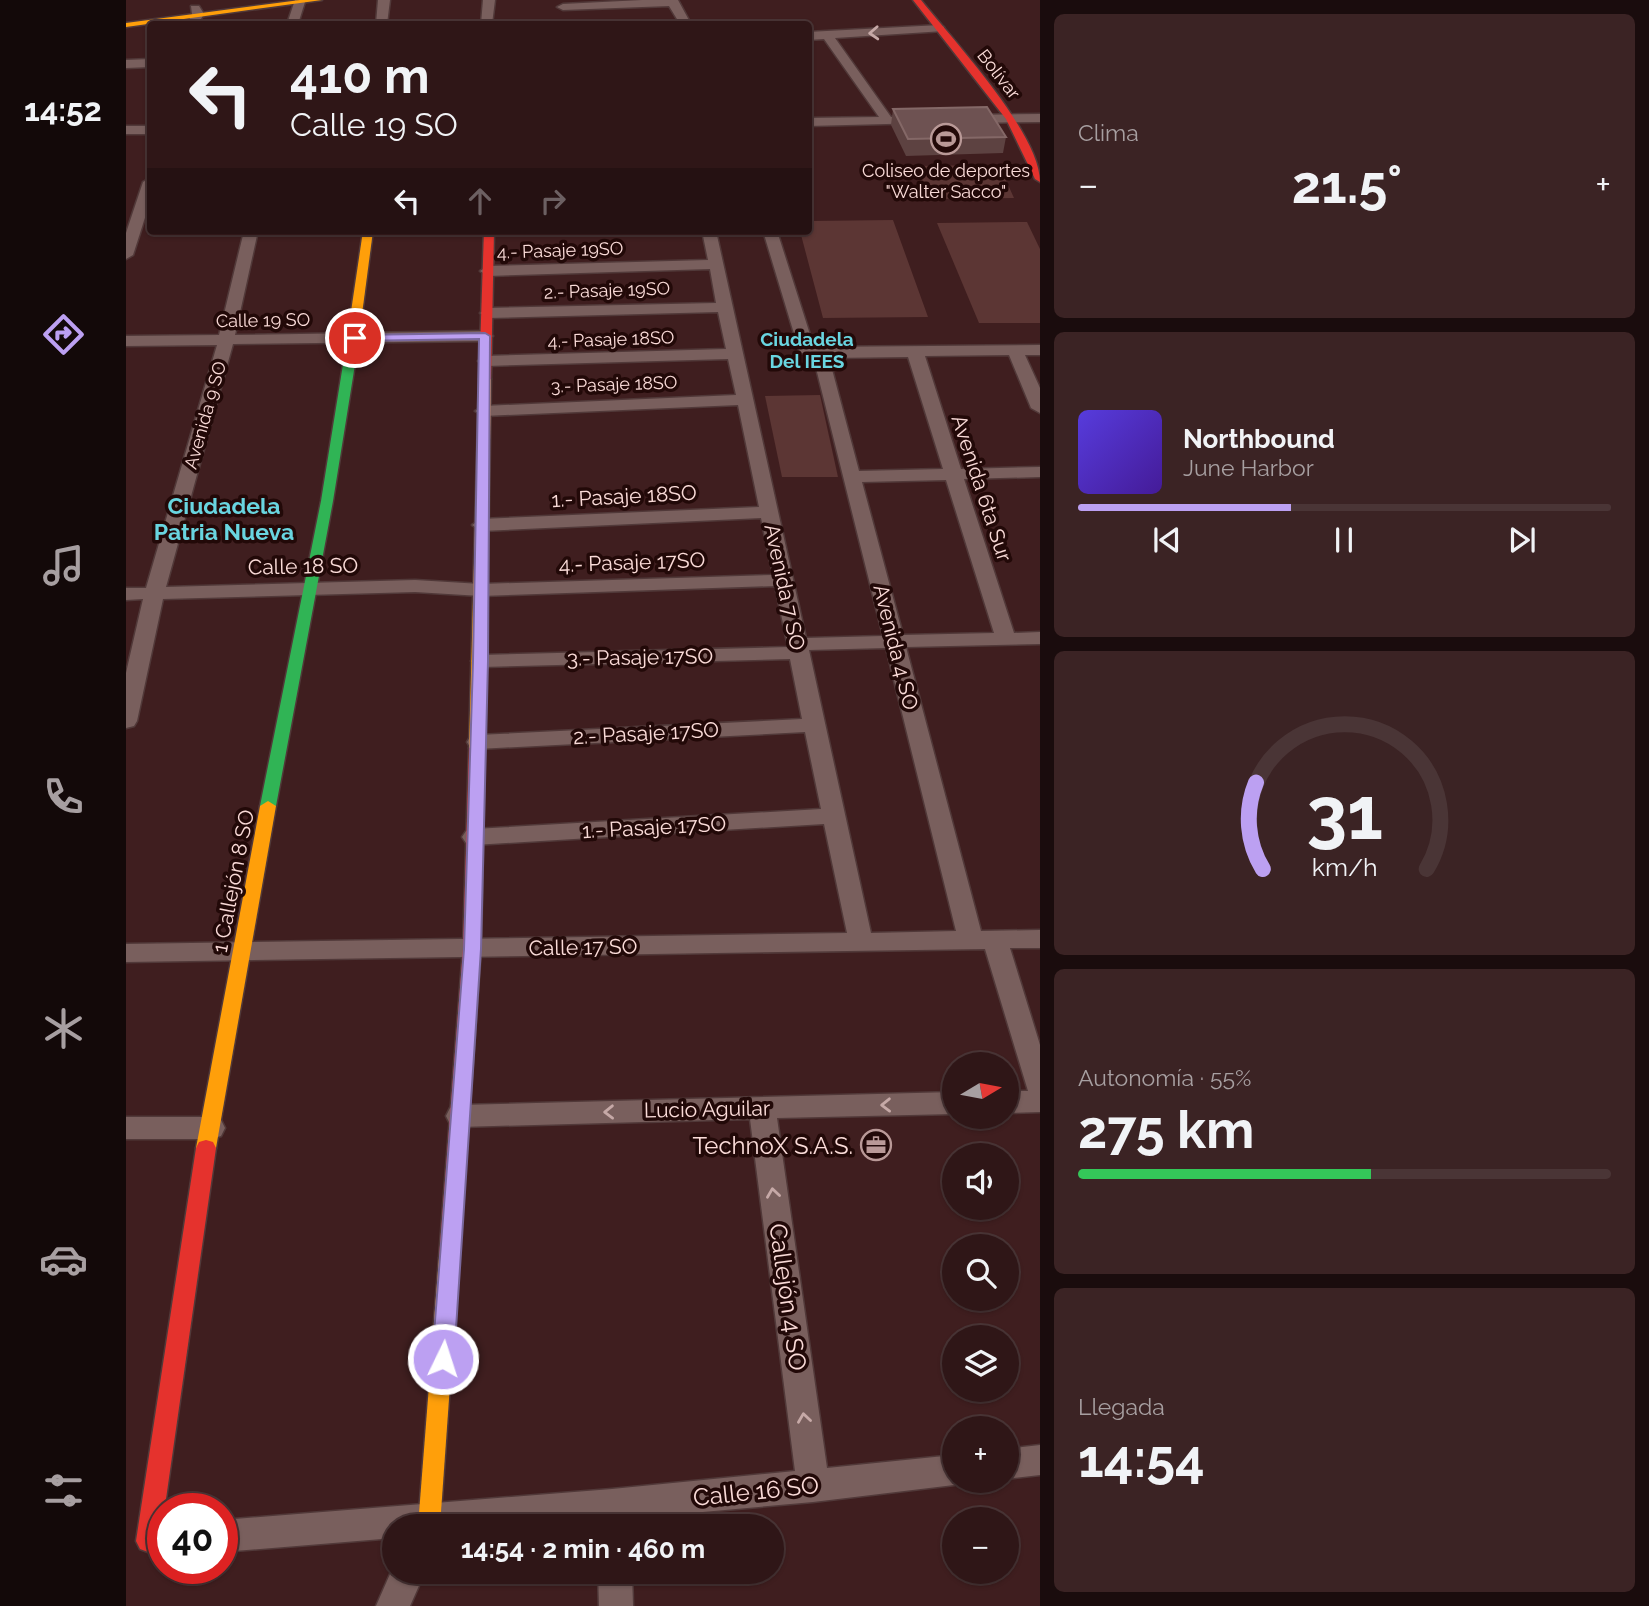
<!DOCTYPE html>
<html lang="es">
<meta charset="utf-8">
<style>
body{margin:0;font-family:Raleway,sans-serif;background:#3b2324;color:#f1f3f6;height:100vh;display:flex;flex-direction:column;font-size:26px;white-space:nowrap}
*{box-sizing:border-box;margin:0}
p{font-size:23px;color:#a79fa1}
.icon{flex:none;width:38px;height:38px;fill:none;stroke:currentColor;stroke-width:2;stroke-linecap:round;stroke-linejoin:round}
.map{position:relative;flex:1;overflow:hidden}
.sheet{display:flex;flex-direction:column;gap:14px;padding:14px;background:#1a0c0d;width:609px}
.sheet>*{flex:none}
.banner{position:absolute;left:21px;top:21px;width:665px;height:214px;border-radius:7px;box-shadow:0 2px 5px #0004,0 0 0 2px #4a3536;background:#2f1617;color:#f1f3f6;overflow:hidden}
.needle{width:46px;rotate:80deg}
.buttons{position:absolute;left:816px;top:1052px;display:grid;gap:14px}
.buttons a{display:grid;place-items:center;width:77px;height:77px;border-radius:50%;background:#2f1617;box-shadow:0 2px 5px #0004,0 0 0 2px #4a3536;font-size:35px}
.speed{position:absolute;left:21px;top:1493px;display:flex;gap:14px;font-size:35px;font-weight:700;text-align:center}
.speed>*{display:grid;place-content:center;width:91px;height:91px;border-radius:50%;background:#2f1617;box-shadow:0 2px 5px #0004,0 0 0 2px #4a3536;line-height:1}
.speed .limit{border:10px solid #d22;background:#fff;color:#111}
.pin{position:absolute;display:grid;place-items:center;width:60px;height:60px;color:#fff;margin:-30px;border:4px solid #fff;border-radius:50%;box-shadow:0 2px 7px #0007}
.me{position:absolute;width:77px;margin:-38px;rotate:4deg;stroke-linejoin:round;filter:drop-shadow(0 0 5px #0008)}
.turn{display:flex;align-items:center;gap:24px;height:147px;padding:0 28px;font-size:32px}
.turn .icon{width:91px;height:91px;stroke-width:2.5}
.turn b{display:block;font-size:49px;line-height:60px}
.lanes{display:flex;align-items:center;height:66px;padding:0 28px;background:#0003;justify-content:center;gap:35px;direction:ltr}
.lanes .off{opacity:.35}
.big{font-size:52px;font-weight:700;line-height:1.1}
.sheet .card{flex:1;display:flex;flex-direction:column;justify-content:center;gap:10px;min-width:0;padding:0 24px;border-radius:10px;background:#3b2324}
.sheet .dial{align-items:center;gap:0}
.dial svg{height:182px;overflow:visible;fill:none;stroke:#4a3536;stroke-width:7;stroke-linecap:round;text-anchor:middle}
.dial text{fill:#f1f3f6;stroke:none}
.song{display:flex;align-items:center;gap:21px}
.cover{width:84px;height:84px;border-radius:10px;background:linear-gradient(135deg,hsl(250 70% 55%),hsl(260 70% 35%))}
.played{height:7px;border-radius:4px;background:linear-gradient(90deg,#bca0f2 40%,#4a3536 40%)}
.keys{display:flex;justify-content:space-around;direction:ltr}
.heat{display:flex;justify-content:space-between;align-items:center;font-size:38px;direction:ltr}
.charge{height:10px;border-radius:5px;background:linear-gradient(90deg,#34c759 55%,#4a3536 0)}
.trip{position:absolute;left:256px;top:1514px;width:402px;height:70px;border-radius:35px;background:#2f1617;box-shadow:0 2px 5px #0004,0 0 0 2px #4a3536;font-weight:700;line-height:70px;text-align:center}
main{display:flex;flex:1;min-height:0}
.tab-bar{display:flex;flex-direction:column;width:126px;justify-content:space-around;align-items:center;background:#130909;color:#a79fa1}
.tab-bar .icon{width:49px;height:49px}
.tab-bar .current{color:#bca0f2}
.tab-bar b{font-size:32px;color:#f1f3f6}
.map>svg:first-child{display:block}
.green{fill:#5c3634}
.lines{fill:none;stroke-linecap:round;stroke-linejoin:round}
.street-casing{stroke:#513939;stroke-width:3}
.fast-casing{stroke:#513939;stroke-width:3}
.slow-casing{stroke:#513939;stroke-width:3}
.jam-casing{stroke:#513939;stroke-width:3}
.street{fill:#795f5d;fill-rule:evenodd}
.fast{fill:#30b455;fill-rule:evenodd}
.slow{fill:#ff9f0a;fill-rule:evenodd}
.jam{fill:#e5322d;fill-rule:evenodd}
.wall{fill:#5d4241}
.building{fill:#6e5252;stroke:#846867;stroke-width:2}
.oneway{stroke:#c6a9a7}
.route{fill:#bca0f2;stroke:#7a689d;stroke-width:2}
.labels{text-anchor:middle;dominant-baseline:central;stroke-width:7;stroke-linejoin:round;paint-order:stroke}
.far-street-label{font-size:18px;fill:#fadbd8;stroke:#220908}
.far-poi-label{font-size:18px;fill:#fadbd8;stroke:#220908}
.far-neighbourhood-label{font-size:19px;font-weight:bold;fill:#69d5e0;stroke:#220908}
.street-label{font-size:21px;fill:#fadbd8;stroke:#220908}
.neighbourhood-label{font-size:23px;font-weight:bold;fill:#69d5e0;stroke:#220908}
.near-poi-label{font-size:24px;fill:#fadbd8;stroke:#220908;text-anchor:end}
.near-street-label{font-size:24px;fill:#fadbd8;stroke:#220908}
</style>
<main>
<nav class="tab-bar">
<b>14:52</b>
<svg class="icon current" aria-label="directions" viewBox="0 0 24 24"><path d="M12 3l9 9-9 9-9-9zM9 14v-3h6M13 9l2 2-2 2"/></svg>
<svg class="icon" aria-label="music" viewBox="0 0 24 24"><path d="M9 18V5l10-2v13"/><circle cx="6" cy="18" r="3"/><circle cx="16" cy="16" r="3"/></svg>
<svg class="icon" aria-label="phone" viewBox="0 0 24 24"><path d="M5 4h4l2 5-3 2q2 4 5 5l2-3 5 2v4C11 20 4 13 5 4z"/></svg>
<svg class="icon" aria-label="climate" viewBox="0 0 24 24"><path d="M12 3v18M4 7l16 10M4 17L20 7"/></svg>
<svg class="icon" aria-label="car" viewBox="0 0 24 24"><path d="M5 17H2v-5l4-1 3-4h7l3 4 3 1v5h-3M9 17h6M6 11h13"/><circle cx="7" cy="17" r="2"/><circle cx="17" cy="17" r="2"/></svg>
<svg class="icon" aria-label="filters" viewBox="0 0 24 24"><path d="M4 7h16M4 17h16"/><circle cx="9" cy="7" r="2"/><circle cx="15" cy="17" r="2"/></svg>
</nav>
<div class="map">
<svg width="914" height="1606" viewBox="0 0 914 1606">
<rect width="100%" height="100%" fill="#3f1e1f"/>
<g class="green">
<path d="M873,165L888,198L799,199L786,166Z"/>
<path d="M767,220L802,317L697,318L674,231H682L683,221Z"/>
<path d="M901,222L914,249V323H853L811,223Z"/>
<path d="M694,395L712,477H656L639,396Z"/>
</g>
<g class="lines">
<g class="street-casing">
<g id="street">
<path d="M169,0L179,2L172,24H161Z"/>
<path d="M252,0H264L261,24H250Z"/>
<path d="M357,0H369L366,24H355Z"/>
<path d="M516,0H552L565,24H554L543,6L437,10L431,7L437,4Z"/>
<path d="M65,6H73L78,14L72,24H61L66,14Z"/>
<path d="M814,25L818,27V31L709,38L765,117L795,116L802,120L800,123L682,126V118L753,117L698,39L682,40V32Z"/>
<path d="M24,59V67L0,68V60Z"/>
<path d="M914,114V122L840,123L833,119L840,115Z"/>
<rect x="0" y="126" width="24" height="8"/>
<path d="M24,178V202L7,255L0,259V233L17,182Z"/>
<path d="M118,231H132L109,335L359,331L367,336L359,341L107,344L40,587L289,580L355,584L647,575L635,518L355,531L346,525L355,519L633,507L612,405L358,416L349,411L358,406L610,395L602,359L360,366L352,361L360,356L600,349L592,312L362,318L354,313L362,308L590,303L584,269L362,276L354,271L362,266L582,260L576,231H590L680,638L757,636L687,356L675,353L673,350L637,231H651L688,347L914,345V355H899L914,388V413L905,408L883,355L799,356L835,469L914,467V477L838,479L888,633L914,632V644L780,647L855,931L914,930V948H884L914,1045V1112L880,1113V1091H902L859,949L0,962V944L721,933L698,824L348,845L340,843L336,837L340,831L348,829L695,809L679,732L352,749L344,747L341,742L344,737L352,735L676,719L664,659L355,667L348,665L345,661L348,657L355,655L662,647L649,586L355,596L289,592L37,599L11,721L8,726L0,728V673L17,599L0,600V588H20L91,345L0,346V336L93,335ZM782,357L817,469L733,471L703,358ZM820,480L868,633L777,635L736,482ZM760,648L830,931L745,933L683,650Z"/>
<path d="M828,1092V1114L651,1118L701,1468L828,1455V1480L839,1481L828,1485L687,1502L421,1526H268V1538L96,1552V1520L486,1489L669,1471L624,1119L334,1127L324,1124L320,1116L324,1108L334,1105Z"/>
<path d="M0,1117H85L95,1120L99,1128L95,1136L85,1139H0Z"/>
<path d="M914,1445V1475L880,1479V1449Z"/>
<path d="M268,1565V1572H299L284,1606H250Z"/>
<path d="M472,1572H506L507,1606H473Z"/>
</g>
</g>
<g class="fast-casing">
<path id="fast" d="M225,349L231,352L207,501L150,806L142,811L134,806L195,501L219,352Z"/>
</g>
<g class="slow-casing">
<g id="slow">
<path d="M174,0H196L0,27V23Z"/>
<path d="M237,231H247L231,352L225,355L219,352Z"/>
<path d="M359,376L365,379L359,748L351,753L343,748L353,379Z"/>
<path d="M142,801L150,806L90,1148L87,1154L80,1156L73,1154L70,1148L134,806Z"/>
<path d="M323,1249L330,1252L333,1258L314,1526H292L313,1258L316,1252Z"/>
</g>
</g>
<g class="jam-casing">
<g id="jam">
<path d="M787,0H795C827,40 914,133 914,182L909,179L880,119Z"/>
<path d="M358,231H368L365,379L359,382L353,379Z"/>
<path d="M351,743L359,748L355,949L333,1258L330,1264L323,1267L316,1264L313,1258L337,949L343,748Z"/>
<path d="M80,1140L87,1142L90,1148L34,1541L30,1549L22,1552L14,1549L10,1541L70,1148L73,1142Z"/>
</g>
</g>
<use href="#street" class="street"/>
<use href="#fast" class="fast"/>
<use href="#slow" class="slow"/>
<use href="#jam" class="jam"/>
</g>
<g class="wall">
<rect x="20" y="47" width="4" height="10"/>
<path d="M767,109L880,137L877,153L780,156L765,125Z"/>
</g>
<g class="building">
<path d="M50,21L51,24H37L38,22Z"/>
<path d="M20,47H24V51L20,52Z"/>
<path d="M861,107L880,137L782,139L767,109Z"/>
</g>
<defs><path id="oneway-chevron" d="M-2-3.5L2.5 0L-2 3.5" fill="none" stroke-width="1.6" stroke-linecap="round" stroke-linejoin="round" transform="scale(1.75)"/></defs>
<g class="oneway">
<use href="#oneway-chevron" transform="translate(748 33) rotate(177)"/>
<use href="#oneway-chevron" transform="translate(760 1105) rotate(179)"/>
<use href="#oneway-chevron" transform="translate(483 1112) rotate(179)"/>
<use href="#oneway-chevron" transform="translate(647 1193) rotate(-98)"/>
<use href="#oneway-chevron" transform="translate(678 1418) rotate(-98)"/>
</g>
<path class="route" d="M359,333L364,336L362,661L355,949L328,1359L325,1366L317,1368L310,1366L306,1359L338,949L347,661L353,339L229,341L224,338L229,335Z"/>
<defs>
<g id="stadium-ring" transform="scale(1.575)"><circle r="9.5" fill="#220908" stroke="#b99997" stroke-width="1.5"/><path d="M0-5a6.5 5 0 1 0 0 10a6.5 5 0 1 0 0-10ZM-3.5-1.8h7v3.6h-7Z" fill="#b99997"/></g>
<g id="office-ring" transform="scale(1.575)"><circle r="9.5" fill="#220908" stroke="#b99997" stroke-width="1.5"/><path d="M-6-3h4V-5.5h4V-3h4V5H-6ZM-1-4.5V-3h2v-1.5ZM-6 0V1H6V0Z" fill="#b99997"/></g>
</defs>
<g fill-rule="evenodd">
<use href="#stadium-ring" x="820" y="139"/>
<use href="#office-ring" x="750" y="1145"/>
</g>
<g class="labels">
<g class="far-street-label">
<text transform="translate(873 74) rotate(52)">Bolívar</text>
<text transform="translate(434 250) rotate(-2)">4.- Pasaje 19SO</text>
<text transform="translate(481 290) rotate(-2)">2.- Pasaje 19SO</text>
<text transform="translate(137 320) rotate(-1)">Calle 19 SO</text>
<text transform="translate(485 339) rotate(-2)">4.- Pasaje 18SO</text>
<text transform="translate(488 384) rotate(-2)">3.- Pasaje 18SO</text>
<text transform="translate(79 415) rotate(-74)">Avenida 9 SO</text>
</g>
<g class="far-poi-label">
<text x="820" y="170">Coliseo de deportes<tspan x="820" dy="21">"Walter Sacco"</tspan></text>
</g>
<g class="far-neighbourhood-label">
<text x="681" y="339">Ciudadela<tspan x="681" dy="22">Del IEES</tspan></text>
</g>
<g class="street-label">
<text transform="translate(856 488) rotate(72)">Avenida 6ta Sur</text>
<text transform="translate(498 496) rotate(-3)">1.- Pasaje 18SO</text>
<text transform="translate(506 562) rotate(-2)">4.- Pasaje 17SO</text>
<text transform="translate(177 566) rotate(-1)">Calle 18 SO</text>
<text transform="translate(659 587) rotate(78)">Avenida 7 SO</text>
<text transform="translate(770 647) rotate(76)">Avenida 4 SO</text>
<text transform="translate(514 657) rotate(-1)">3.- Pasaje 17SO</text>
<text transform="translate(520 733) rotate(-3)">2.- Pasaje 17SO</text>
<text transform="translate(528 827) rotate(-3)">1.- Pasaje 17SO</text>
<text transform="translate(107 881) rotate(-79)">1 Callejón 8 SO</text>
<text transform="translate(457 947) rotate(-1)">Calle 17 SO</text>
<text transform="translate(581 1109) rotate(-1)">Lucio Aguilar</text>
</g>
<g class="neighbourhood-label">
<text x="98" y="505">Ciudadela<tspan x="98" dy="26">Patria Nueva</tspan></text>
</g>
<g class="near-poi-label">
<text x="727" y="1145">TechnoX S.A.S.</text>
</g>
<g class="near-street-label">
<text transform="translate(662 1297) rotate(82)">Callejón 4 SO</text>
<text transform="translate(630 1491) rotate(-6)">Calle 16 SO</text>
</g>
</g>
</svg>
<div class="buttons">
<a><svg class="needle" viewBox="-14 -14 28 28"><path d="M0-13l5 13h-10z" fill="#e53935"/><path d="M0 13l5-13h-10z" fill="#a79fa1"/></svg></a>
<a><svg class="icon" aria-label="sound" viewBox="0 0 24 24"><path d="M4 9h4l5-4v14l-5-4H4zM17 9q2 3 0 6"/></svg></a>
<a><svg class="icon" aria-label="search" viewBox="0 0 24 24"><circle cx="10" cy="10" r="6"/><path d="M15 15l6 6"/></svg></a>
<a><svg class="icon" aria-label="layers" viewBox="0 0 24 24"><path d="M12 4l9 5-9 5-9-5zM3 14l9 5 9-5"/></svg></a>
<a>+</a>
<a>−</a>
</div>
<div class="speed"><div class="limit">40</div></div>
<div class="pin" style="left:229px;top:338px;background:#d93025"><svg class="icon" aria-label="arrive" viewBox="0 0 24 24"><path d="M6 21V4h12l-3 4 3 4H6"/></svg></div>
<svg class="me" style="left:317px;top:1359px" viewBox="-20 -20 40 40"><circle r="17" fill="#bca0f2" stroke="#fff" stroke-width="3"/><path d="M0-11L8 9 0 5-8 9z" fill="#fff"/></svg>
<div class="trip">14:54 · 2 min · 460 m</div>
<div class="banner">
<div class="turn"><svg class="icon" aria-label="left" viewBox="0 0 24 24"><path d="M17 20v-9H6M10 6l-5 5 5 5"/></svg><div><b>410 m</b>Calle 19 SO</div></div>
<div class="lanes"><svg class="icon" aria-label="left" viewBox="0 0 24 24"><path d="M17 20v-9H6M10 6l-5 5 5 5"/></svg><svg class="icon off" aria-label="ahead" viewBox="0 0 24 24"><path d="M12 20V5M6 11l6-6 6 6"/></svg><svg class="icon off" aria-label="right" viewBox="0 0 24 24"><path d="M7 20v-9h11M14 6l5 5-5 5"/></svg></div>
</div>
</div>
<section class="sheet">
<div class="card"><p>Clima</p>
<div class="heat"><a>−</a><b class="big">21.5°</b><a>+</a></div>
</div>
<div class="card">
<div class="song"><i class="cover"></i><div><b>Northbound</b><p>June Harbor</p></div></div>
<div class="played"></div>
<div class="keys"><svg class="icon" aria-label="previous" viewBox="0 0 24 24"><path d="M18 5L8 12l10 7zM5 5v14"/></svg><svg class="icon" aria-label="pause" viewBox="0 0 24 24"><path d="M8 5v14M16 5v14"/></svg><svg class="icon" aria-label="next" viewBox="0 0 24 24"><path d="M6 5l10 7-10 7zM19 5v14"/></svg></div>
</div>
<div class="card dial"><svg viewBox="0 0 100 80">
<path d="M14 69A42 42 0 1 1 86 69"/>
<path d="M14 69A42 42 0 0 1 11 31" stroke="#bca0f2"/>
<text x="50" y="56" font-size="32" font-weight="700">31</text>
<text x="50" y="72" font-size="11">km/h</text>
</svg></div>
<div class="card"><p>Autonomía · 55%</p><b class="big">275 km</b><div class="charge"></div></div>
<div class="card"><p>Llegada</p><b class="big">14:54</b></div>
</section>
</main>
